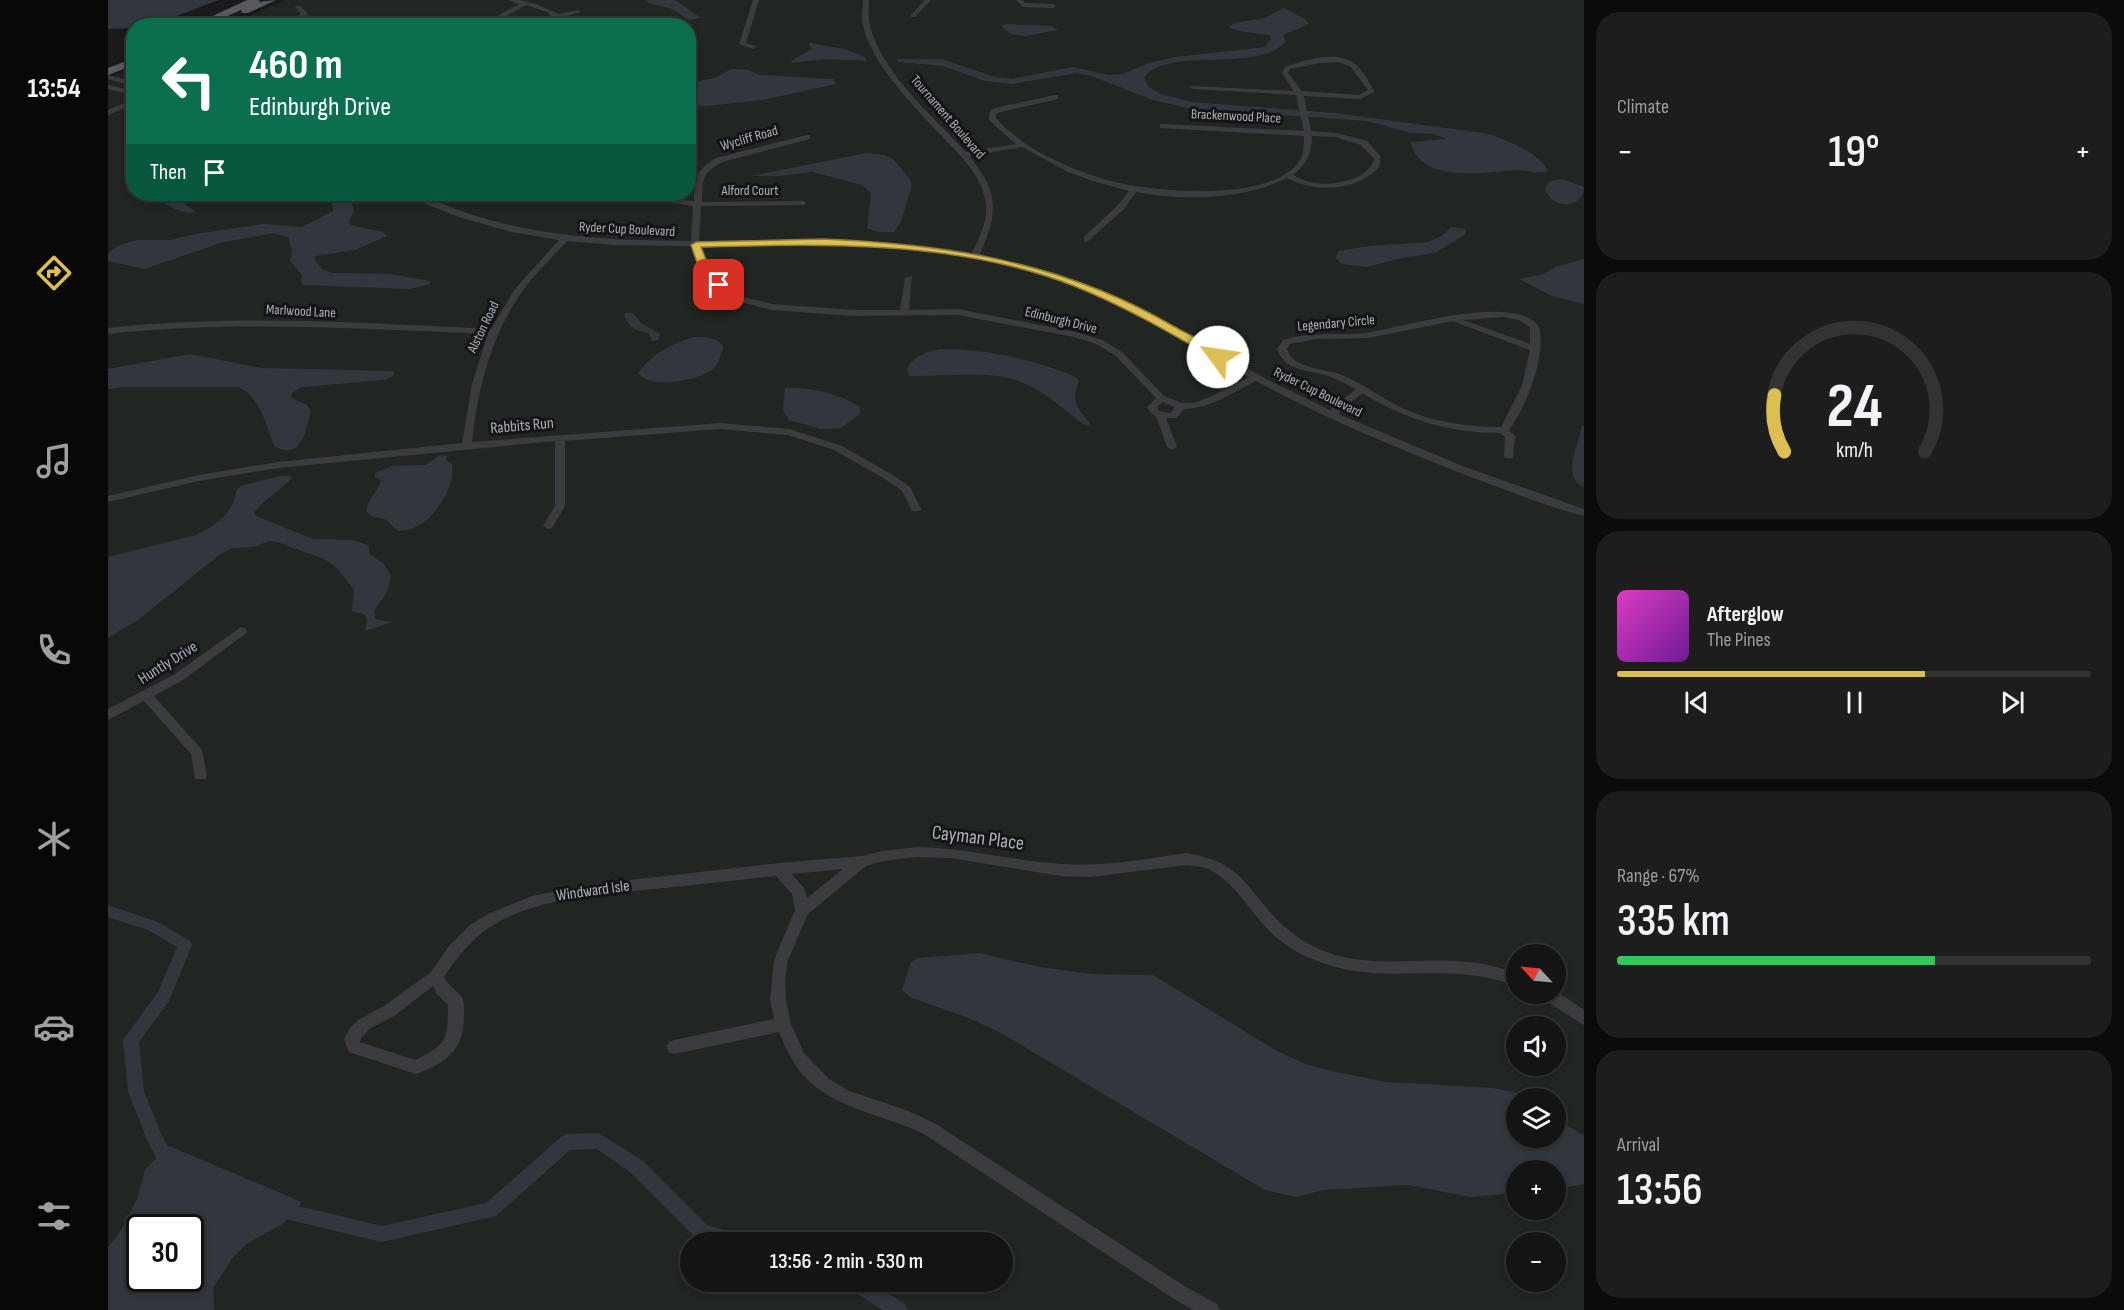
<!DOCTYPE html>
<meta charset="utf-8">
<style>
body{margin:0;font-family:"Sofia Sans Condensed",sans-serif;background:#1d1d1e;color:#f1f3f6;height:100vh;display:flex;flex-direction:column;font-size:22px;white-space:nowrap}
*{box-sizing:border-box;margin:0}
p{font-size:20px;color:#9d9ea0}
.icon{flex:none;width:33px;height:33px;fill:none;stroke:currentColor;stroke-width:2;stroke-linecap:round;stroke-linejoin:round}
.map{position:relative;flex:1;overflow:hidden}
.drawer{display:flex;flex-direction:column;gap:12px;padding:12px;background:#0b0b0c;width:540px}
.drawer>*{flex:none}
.hud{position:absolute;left:18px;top:18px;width:570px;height:183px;border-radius:24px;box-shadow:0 3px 9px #0003,0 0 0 2px #333334;background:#0b6e4f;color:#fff;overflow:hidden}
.needle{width:39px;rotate:296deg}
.controls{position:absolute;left:1398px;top:944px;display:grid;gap:12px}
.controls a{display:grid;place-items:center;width:60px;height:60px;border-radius:50%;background:#141415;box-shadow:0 3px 9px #0003,0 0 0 2px #333334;font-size:30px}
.speed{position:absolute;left:18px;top:1214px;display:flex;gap:12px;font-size:30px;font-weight:700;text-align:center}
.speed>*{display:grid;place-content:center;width:78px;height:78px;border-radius:50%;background:#141415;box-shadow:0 3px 9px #0003,0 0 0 2px #333334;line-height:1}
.speed .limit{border:3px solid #111;border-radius:9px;background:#fff;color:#111}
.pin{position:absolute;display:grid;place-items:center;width:51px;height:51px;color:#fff;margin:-26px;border-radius:12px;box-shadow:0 3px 9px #0006}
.me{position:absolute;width:66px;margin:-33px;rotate:301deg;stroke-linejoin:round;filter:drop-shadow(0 0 4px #0008)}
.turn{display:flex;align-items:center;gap:21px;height:126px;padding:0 24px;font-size:27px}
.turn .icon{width:78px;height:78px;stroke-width:2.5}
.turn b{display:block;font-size:42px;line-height:51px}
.then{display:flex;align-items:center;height:57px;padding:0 24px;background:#0003;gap:12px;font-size:22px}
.big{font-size:45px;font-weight:600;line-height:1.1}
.drawer .tile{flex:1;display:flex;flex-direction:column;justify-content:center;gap:9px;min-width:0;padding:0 21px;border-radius:24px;background:#1d1d1e}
.drawer .dial{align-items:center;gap:0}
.dial svg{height:156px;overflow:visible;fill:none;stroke:#333334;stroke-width:7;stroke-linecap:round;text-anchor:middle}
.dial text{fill:#f1f3f6;stroke:none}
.song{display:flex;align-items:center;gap:18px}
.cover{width:72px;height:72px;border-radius:9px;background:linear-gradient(135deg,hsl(310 70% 55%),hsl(280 70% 35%))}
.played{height:6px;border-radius:3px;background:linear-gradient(90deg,#dcbe52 65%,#333334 65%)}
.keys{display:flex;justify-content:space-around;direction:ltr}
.heat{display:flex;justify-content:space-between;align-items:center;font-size:33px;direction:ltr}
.charge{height:9px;border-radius:4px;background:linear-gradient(90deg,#34c759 67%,#333334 0)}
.trip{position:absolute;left:572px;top:1232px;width:333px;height:60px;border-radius:30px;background:#141415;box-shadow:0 3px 9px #0003,0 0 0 2px #333334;font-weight:600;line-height:60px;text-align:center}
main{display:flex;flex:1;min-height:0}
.tab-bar{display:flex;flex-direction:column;width:108px;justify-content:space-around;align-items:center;background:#080808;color:#9d9ea0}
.tab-bar .icon{width:42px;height:42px}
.tab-bar .selected{color:#dcbe52}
.tab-bar b{font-size:27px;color:#f1f3f6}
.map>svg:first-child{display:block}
.green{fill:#212622;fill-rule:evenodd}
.water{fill:#32373e;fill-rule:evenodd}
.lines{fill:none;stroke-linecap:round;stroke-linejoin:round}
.canal{fill:#32373e;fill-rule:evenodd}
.street{fill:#3c3c40;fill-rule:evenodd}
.primary{fill:#58595f;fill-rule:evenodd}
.route{fill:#dcbe52;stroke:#8f7c35;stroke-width:1.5}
.labels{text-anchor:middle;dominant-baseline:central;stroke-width:6;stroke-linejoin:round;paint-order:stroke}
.far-street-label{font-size:14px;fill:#aeb0ba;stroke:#151517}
.street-label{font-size:16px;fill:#aeb0ba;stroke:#151517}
.near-street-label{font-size:20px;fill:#aeb0ba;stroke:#151517}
</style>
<main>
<nav class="tab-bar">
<b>13:54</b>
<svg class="icon selected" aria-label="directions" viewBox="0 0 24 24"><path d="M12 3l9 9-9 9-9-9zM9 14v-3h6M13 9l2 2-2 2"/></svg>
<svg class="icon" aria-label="music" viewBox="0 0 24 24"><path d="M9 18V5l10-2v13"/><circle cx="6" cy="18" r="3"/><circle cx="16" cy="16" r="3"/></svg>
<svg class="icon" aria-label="phone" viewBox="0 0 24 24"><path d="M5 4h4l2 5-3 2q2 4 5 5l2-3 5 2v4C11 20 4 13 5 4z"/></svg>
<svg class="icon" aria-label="climate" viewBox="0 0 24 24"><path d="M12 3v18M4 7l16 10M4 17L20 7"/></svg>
<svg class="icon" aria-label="car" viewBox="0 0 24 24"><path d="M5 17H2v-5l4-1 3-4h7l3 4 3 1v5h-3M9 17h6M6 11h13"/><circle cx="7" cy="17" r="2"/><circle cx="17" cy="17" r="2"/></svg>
<svg class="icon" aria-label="filters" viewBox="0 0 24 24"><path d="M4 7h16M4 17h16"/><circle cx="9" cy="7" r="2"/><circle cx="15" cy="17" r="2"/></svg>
</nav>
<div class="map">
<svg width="1476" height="1310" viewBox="0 0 1476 1310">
<rect width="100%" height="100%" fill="#1a1a1c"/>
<path class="green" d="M178,0H1476V1310H0V79L25,68L26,194H580V26L121,25ZM1408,954H1448V993H1408ZM1408,1026H1448V1065H1408ZM1408,1098H1448V1137H1408ZM1408,1170H1448V1209H1408ZM32,1227H82V1278H32ZM582,1242H894V1281H582ZM1408,1242H1448V1281H1408Z"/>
<g class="water">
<path d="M0,0H111L47,24L26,26L25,28L0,29Z"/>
<path d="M537,0H567L593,18L581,20L564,9L541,3Z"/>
<path d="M1175,8L1197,19L1201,24L1175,35L1178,41C1153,74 1056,45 1036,78L1041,87L1053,94L1084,102L1226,113L1376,133C1395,138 1431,152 1440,171C1429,175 1419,169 1408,170C1377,172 1312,185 1303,142L1339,139L1326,134L1302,133L1259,121L1084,109L1045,100L986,77L969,73L904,84L877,81L835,66L790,62L788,59H834L887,77L903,79L965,67L1000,75L1015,74L1041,63L1067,57L1157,47L1163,39L1161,35L1131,31L1120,27L1127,23L1157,18Z"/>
<path d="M898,24L944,26L950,30L917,36L903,34L895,28L894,25Z"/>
<path d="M702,43L736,49L757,57L759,61L716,59L684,63L683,61L704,49L701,45Z"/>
<path d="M624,69L640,70L652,75L725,79L728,84L655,100L598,106L581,105V90L584,83L606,78Z"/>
<path d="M758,153L776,155L785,159L801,178L804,185L793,222L786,232H771L759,228L763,193L754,185L704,172L672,176H643Z"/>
<path d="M1454,179L1476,187C1476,210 1443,209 1437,189L1442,181Z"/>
<path d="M41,194H70L77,204L88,212C71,216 55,201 41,194Z"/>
<path d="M227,194H245L242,198L246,210L241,222L243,225L275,232L279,236L247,250L208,256L206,258L214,269L224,273L281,274L322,281V284L303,289L195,285L193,282L194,275L182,261L184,249L180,237L166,233L116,242L36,269L0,261V253L14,244L30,240H62L87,234L155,224L194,227L225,211V206L220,198Z"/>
<path d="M1343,227L1358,229V234L1327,253L1289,259L1259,267L1234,264L1228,258L1230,251L1261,246L1320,242L1334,236Z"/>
<path d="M1476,259V304L1444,296L1411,279L1436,274L1447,267Z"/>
<path d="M518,313H525L533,323L552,334L550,340L544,341L541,333C528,331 520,328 516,314Z"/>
<path d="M586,337C598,337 609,337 616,347C612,354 612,363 606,368C592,381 542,390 530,373C545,353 563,344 586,337Z"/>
<path d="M832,349C877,349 927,359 968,377L971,381C963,402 968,407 982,423L980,426L975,424C959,412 944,398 926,388C890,367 842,377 801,376L799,369C806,355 818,352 832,349Z"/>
<path d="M82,354L153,368L285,371L287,373L284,377L277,380L194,387L184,393L183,398L199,405L203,411C198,429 194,462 166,446C159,426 151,395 130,387H16L0,389V369Z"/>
<path d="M677,388C704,388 729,392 752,407V414L733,428L712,429L681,420L675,410Z"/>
<path d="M1474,426H1476V487C1452,476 1471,446 1474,426Z"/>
<path d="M332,455L339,456L338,460L344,464C348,491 319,533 290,531L279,520L264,516L259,512C258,499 271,492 273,480L267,477V473L284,466L318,465Z"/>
<path d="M173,476H182L184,478C173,491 155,499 146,513L148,516L205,539L245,540L260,545L262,554L276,564L283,576L279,592L266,611L267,619L284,622L257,631L259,620L257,615L244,611L246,590L229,568L216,559L169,542L162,541L145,547L123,548L110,556L30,620L0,638V557L88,535C102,528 119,518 125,503C128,496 126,491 133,486Z"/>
<path d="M871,953L932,967L985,974L1045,975L1169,1051L1197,1064L1224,1071L1278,1082L1385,1088L1409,1093L1418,1098H1408V1137H1448V1118L1476,1136V1184L1448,1189V1170H1408V1193L1362,1197L1301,1185L1215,1190L1188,1197L1157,1190L891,1032L863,1019L802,997L794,990L803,962L810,958Z"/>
<path d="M61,1146L194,1202L176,1223L140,1243L125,1257L105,1288L106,1310H0V1248L15,1227L29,1199L37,1170ZM32,1227H82V1278H32Z"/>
</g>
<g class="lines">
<g class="canal">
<path d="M0,905L50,922L82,941L84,945L61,1001L31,1042L36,1091L52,1131L70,1167L68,1173L62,1175L56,1173L39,1140L20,1091L15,1040L50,992L69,947L40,930L0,917Z"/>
<path d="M491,1133L535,1161L599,1225L635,1236L638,1242H599L588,1238L523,1173L489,1149L462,1150L388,1216L274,1242L169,1217L163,1215L161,1209L163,1203L169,1201L274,1226L378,1203L453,1137L459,1134Z"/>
<path d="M735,1281H760L797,1304L800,1310H775L738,1287Z"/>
</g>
<g class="street">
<path d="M400,0H412L428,4L451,14L470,10L473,12L455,17L461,26H454L439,12L418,5L381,26H372L411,4Z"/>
<path d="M645,0H651L638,43L647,46L648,47L645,49L631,44Z"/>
<path d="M755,0H761C761,6 760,13 761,19C766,66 827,118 858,152L908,144L881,120L882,111L887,108L947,95H950V99L892,112L888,114V118C913,147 953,165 989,177C1032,192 1168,206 1193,158C1196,151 1196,143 1196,136L1052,128V124H1055L1196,131L1188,95L1085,89L1081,87L1083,86L1186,91L1174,73L1177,67C1196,60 1228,50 1246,63C1255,70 1260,81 1266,90V92L1252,99L1196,96L1203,131L1229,133L1259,141L1273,157L1271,167C1249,192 1207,193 1179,178C1135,200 1075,201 1028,192L1016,209L979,242L976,241V237L1010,205L1021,191L985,181L960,172L914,147L861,156C892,194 890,211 872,254L945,272L1009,297L1055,320L1158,379L1222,410L1248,389C1238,384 1228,378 1217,375C1198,370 1176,370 1169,349L1175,340C1202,331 1229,336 1257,333C1293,328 1408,292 1431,327C1439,353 1418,408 1401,430L1407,436L1405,458H1397L1396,456L1397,437L1393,433C1341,433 1299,420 1254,393L1230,414L1357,467L1476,509V516C1440,507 1404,492 1368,479C1293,450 1218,419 1148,381C1125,392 1102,409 1076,409L1069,418H1058L1069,447L1064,450L1059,447L1048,416L1045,415L1039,407L1048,398L1008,356L988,344L966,337L850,315L745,316L664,310L629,301L599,279L583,246L505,245L459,241C444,258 426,274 413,293C382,338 370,389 364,442L612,423L681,429L734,446L785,475L802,487L813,509L812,511H804L794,491L777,479L726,450L680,435L612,429L457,441V506L444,528L440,529L435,526L447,506V441L170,468L91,481L0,502V496L91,475L170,462L354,443L364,384L380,334C253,329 127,320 0,334V328C128,314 255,323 383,329L407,289L451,240L403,232L351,217L320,205L301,194H311L324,199L332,194H341L330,202C410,236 497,241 583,241L585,206L557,202L553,200L554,198L586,201C587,178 587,171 608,158L699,135H702V139L614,162C593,174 595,179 594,202L694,201H697V205L593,206L591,241C683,240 774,236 864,253C871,238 880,221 878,204C875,181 859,162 843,146C814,114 759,63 754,19C754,13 755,6 755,0ZM1230,62L1242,66L1260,90L1251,95L1194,91L1180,73L1182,69L1212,63ZM1204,136L1228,137L1253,145L1266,159C1261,180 1226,186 1207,183C1199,182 1192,179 1185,175C1198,165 1204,153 1204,136ZM713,245C811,246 911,258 1001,300C1050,322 1094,352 1141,377L1102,397L1086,403H1074L1056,396L1014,352L994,340L968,332L850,309L801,310L804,276L797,278L792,310H745L664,304L635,297L606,276L591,246ZM1395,317L1411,320L1422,327V344L1355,320ZM1345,321L1422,350L1414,386L1393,427C1361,427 1324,422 1294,408C1274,398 1255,384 1234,375C1217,368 1185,370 1179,349L1182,344L1208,339L1260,338ZM1054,402L1067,407L1063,413L1051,411L1049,407Z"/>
<path d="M817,0H823L807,17H803V15Z"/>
<path d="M908,0H914L917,3L945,4L948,6L945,8L915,7Z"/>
<path d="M188,6H192L200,14L184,26H176L193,14L187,7Z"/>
<path d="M0,75L26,82V86L0,79Z"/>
<path d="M0,85L26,91V95L0,89Z"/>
<path d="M26,99V104L0,115V110Z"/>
<path d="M133,627L137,628L139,631L137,634L75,680L46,696L94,750L99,776L97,779H87L83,754L36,701L0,720V709L67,674Z"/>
<path d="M809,847C858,848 906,861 955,864C996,867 1037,859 1078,853C1093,856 1108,859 1121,868C1135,877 1145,892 1156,905C1170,922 1185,936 1205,946C1253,971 1307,957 1359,962C1376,963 1392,968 1408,973V985C1392,981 1377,976 1360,975C1302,969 1260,983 1202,958C1184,951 1167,938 1155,924C1138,905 1124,880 1100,869C1093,866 1085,866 1078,865L982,877L953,876L842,858L809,857L775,861L758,866L700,914L680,960L677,980L678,1000L683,1024L696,1053L721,1079L741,1091L798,1110L828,1124L1078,1287L1109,1304L1112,1310H1085L1066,1299L816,1134C772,1112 712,1108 685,1061C679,1052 675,1041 671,1032L566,1054L561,1052L558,1047L561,1042L566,1040L666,1019L662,1000L666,960L687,910L684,894L668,876C627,880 587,885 546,889C493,894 437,897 390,922C367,935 350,955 336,977C340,986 349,990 354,998C357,1004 356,1011 356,1017C356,1051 337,1063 308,1074L241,1052L236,1039L242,1028L250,1020L276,1006L323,972L341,946L362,925L380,914L424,896L486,884L671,863L754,856L775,851ZM735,869L699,898L696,888L684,874ZM325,986L329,994L340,1005C340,1039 339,1045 307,1060L252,1042L253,1038L261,1029L286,1016Z"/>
<path d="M1448,991L1476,1010V1025L1433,998L1431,993H1448Z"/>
</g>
<g class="primary">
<path d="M139,0H152L150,2L168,0L140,13H134L133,10L97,26H83Z"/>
<path d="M26,58V65L0,75V68Z"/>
</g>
</g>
<path class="route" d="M714,239C838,244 956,262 1065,326C1081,335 1103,344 1116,357L1110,360L1107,359C1061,332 1016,306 966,286C850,240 715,244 593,247L601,267L616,285L611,288L607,287L591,268L583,245L588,242Z"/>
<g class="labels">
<g class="far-street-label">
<text transform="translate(1128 116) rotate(3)">Brackenwood Place</text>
<text transform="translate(840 117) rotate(49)">Tournament Boulevard</text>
<text transform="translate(641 138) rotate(-16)">Wycliff Road</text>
<text x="642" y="190">Alford Court</text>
<text transform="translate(519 229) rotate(3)">Ryder Cup Boulevard</text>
<text transform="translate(193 311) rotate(3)">Marlwood Lane</text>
<text transform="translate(953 320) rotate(14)">Edinburgh Drive</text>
<text transform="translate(1228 323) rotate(-5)">Legendary Circle</text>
<text transform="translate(375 327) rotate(-64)">Alston Road</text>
<text transform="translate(1210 392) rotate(26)">Ryder Cup Boulevard</text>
</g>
<g class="street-label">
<text transform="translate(414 426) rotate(-5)">Rabbits Run</text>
<text transform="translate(60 663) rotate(-32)">Huntly Drive</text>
<text transform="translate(485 891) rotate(-8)">Windward Isle</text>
</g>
<g class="near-street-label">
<text transform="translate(870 838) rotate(7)">Cayman Place</text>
</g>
</g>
</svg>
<div class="controls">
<a><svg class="needle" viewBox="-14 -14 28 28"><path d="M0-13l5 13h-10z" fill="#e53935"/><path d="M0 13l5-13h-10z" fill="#9d9ea0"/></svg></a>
<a><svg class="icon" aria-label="sound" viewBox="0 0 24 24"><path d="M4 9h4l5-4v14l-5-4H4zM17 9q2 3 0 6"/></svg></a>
<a><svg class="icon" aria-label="layers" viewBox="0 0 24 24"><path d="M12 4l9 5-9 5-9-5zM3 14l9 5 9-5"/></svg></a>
<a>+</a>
<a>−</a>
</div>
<div class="speed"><div class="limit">30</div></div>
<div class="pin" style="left:611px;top:285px;background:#d93025"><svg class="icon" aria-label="arrive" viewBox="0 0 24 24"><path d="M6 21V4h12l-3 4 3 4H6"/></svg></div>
<svg class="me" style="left:1110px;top:357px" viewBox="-20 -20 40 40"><circle r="19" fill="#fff"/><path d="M0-13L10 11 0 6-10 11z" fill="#dcbe52"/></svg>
<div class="trip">13:56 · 2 min · 530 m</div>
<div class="hud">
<div class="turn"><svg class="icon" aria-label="left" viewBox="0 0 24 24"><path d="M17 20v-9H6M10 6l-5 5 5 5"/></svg><div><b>460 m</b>Edinburgh Drive</div></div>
<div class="then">Then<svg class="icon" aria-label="arrive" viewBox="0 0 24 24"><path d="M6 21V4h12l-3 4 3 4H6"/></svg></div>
</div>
</div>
<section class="drawer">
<div class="tile"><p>Climate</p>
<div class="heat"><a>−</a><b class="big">19°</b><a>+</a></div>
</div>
<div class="tile dial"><svg viewBox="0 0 100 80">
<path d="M14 69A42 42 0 1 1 86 69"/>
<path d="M14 69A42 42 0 0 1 9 40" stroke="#dcbe52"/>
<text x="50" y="56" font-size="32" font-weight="700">24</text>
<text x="50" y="72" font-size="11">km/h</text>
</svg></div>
<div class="tile">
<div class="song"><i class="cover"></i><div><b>Afterglow</b><p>The Pines</p></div></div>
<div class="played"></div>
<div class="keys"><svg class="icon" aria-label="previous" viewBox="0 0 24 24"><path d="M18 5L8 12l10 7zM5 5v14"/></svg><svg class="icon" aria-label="pause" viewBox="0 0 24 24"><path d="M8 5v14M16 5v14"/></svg><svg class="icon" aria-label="next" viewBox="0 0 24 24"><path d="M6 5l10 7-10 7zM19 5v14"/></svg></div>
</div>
<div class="tile"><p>Range · 67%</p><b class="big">335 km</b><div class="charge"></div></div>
<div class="tile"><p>Arrival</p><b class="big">13:56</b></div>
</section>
</main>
